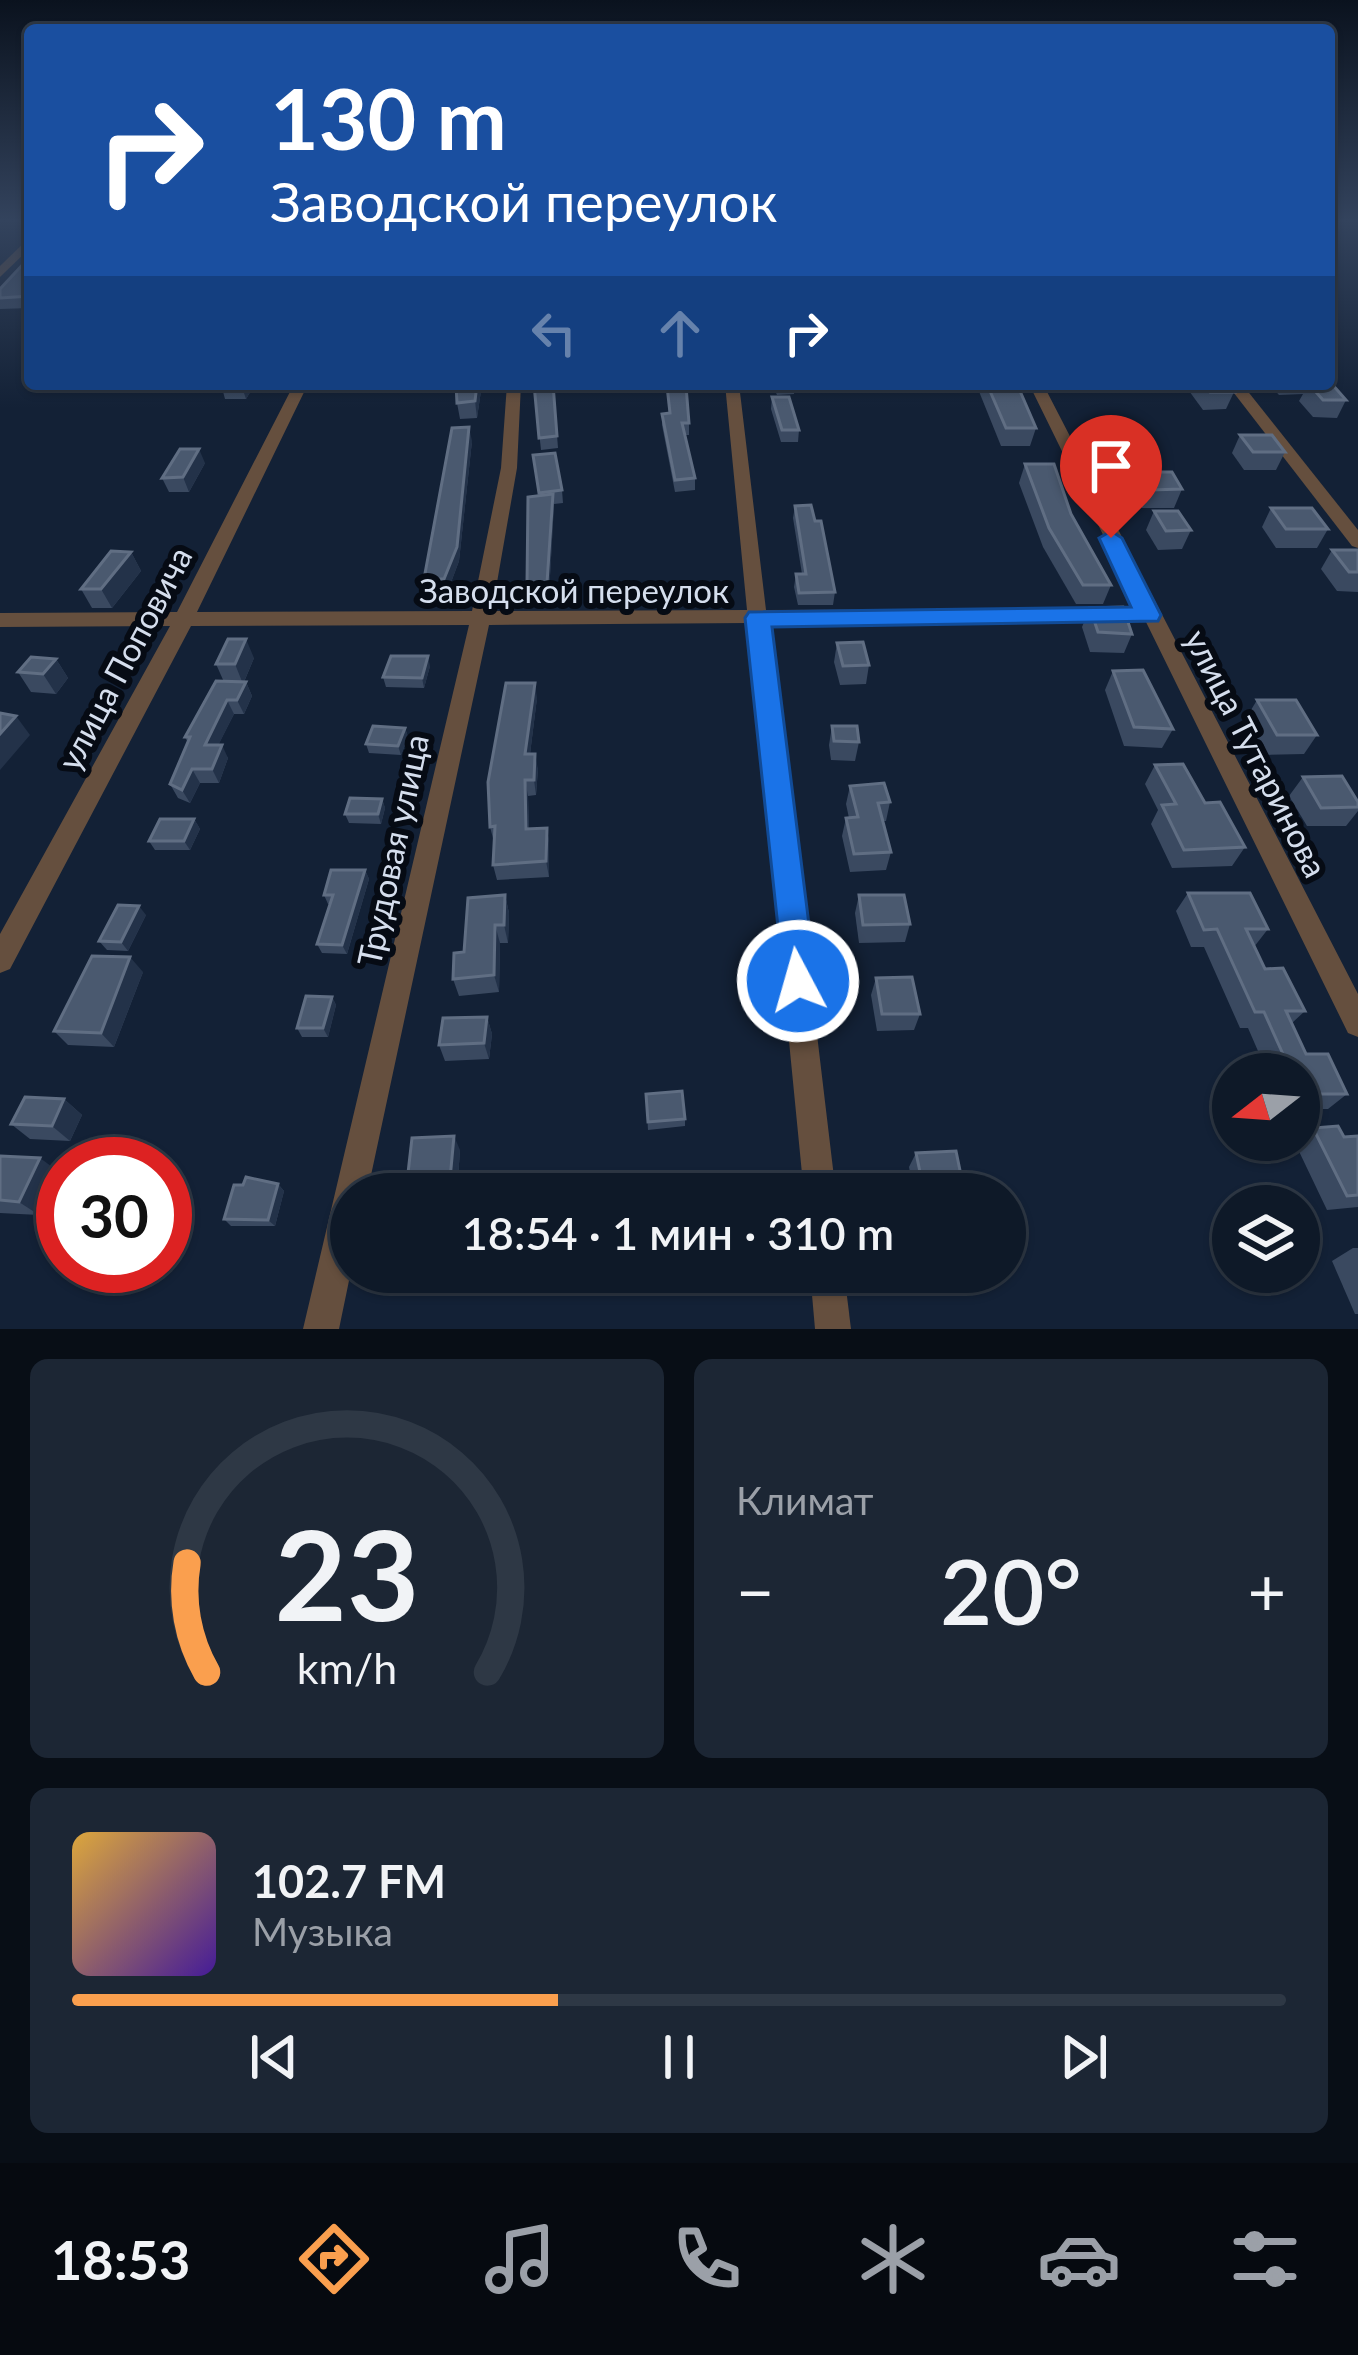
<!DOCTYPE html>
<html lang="ru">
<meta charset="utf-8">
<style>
body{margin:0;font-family:Lato,sans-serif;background:#1c2634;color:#f1f3f6;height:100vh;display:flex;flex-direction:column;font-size:45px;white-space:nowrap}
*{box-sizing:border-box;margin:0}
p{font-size:39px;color:#9ba0a8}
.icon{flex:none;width:66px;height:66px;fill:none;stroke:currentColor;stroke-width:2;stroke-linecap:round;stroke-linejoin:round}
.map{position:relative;height:1329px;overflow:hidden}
.sheet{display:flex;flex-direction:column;gap:30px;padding:30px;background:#080e16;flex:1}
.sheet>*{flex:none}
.hud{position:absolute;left:24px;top:24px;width:1311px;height:366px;border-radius:12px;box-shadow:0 3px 9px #0004,0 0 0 3px #2e3845;background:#1a4fa0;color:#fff;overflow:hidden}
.needle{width:78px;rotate:253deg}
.controls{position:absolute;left:1212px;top:1053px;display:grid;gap:24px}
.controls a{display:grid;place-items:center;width:108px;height:108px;border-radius:50%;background:#0e1928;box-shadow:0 3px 9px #0004,0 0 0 3px #2e3845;font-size:60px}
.speed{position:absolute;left:36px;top:1137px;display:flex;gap:24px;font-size:60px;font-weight:700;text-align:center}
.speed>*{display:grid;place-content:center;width:156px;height:156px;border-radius:50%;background:#0e1928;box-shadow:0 3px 9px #0004,0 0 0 3px #2e3845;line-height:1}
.speed .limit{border:18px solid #d22;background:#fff;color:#111}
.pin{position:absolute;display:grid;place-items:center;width:102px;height:102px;color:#fff;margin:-123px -51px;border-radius:50% 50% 50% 0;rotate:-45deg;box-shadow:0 0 12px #0007}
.pin .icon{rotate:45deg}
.me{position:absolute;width:132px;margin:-66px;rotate:354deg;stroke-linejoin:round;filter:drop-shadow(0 0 9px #0008)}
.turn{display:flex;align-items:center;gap:42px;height:252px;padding:0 48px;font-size:54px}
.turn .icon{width:156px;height:156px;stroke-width:2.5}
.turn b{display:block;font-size:84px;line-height:102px}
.lanes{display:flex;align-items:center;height:114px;padding:0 48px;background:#0003;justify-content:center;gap:60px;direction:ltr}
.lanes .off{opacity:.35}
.big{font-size:90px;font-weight:600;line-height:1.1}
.sheet .tile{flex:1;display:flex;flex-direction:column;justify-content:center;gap:18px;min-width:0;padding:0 42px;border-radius:18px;background:#1c2634}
.sheet .dial{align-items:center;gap:0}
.dial svg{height:312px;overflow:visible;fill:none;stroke:#2e3845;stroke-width:7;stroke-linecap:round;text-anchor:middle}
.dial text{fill:#f1f3f6;stroke:none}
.song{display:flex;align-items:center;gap:36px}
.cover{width:144px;height:144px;border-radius:18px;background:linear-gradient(135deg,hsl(40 70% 55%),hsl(260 70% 35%))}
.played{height:12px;border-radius:6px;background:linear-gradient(90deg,#fa9f4e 40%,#2e3845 40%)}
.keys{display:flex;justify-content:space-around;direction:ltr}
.heat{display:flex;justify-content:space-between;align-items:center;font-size:66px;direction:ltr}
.sheet .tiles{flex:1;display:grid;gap:30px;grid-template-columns:1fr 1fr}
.tile:last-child{grid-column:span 2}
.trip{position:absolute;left:330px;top:1173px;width:696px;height:120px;border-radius:60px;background:#0e1928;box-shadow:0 3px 9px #0004,0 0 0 3px #2e3845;font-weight:600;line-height:120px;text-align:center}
.tab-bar{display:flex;height:192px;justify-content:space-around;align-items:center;background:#060a10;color:#9ba0a8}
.tab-bar .icon{width:84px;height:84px}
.tab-bar .current{color:#fa9f4e}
.tab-bar b{font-size:54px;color:#f1f3f6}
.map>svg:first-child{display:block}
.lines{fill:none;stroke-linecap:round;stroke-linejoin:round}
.minor{fill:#654f3e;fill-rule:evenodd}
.wall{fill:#3a4960}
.shaded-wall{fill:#233249}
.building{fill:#4a596f;stroke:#606e83;stroke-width:3}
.route{fill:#1a73e8;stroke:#114b97;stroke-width:3}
.labels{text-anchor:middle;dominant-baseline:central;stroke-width:12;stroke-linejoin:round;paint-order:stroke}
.street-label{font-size:33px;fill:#d5deed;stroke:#060b14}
</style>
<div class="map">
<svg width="1358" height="1329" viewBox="0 0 1358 1329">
<rect width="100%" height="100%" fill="#132136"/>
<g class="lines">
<g class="minor">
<path d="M30,237V248L0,277V266Z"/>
<path d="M294,384H308L197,612L472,611L501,468L507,384H521L517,468L492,611L747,610L725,384H739L766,610L1139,608L1029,384H1043L1358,994V1037L1348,1033L1146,622L768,623L836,1194H804L748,623L489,625L367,1194H351V1271L339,1329H303L469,625L191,626L10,969L0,973V934L170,626L0,627V613L177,612Z"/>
<path d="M1227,384H1242L1358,530V548L1352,546Z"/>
<path d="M810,1272H844L851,1329H815Z"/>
</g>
</g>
<g class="wall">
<path d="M30,260V308L0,309V289Z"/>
<path d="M1331,383L1346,400L1337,418L1313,417L1299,401L1303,394L1279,395L1269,384Z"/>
<path d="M221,384H255L246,399H225Z"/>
<path d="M482,384L477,418L460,419L457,403Z"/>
<path d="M534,384H553L558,448L541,450Z"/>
<path d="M772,384H795L794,394L777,395Z"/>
<path d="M976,384H1014L1036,428L1030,446H1001Z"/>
<path d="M1184,384H1228L1234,392L1226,409L1203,410Z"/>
<path d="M667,386L689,423V435H685L695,478V490L675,492L662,425V414L669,413Z"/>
<path d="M772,397L799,430L798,442H781L771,409Z"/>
<path d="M1240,435L1285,452L1276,470H1244L1232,453Z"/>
<path d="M472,441L459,561L447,593H427L424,579Z"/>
<path d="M1122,444L1182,489L1174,508H1142L1115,463Z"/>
<path d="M533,455L562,490L563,503L554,504L549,594L529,595L527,584L539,496Z"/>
<path d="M205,463L189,492H169L162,478Z"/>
<path d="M1025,464L1071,514L1111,585L1103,604H1076L1043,547L1019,483Z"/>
<path d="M795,506L835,592L833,605H798L794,587L796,574H802L793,518Z"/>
<path d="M1271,508L1328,529L1317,548H1276L1262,527Z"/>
<path d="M1154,511L1191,530L1182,549L1158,550L1146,530Z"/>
<path d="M1332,550L1358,572V592L1337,591L1321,569Z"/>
<path d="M131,552L141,571L112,608H92L81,589Z"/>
<path d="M1090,608L1132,634L1124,653L1090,652L1082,627Z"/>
<path d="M837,643L869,665L866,684L840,685L834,662Z"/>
<path d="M254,658L244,682H246L252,696L244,714H234L218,745L228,758L219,783H200L190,803L178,798L170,784L188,743L185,737L224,682L216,664Z"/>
<path d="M56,659L68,678L56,694L31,692L18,672Z"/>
<path d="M430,666L424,688L386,687L383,677Z"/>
<path d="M1113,671L1173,729L1162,748L1124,746L1105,690Z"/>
<path d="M537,698L530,754L538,769L536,795L528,796L529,829L547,828L549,843V877L497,880L493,865L494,842L490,827Z"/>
<path d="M1257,700L1317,735L1304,754L1264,755L1245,720Z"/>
<path d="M832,726L859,742L855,761L831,760L829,745Z"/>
<path d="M405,728L408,737L401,755L369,753L366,744Z"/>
<path d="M1155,765L1205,803L1245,847L1232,866L1172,868L1151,824L1158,810L1145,784Z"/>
<path d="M1303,777L1358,802V811L1346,826H1307L1289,796Z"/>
<path d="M850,786L890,802L886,821H883L891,852L886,870L850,872L842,836L846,818H849L846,804Z"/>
<path d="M382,799L385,808L381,824L349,823L345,814Z"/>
<path d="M194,819L200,829L190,850H155L149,841Z"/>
<path d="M365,870L369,879L347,954L322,953L317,944L330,904H328L324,895Z"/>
<path d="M1188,893L1268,929L1254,947L1265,969L1305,1011L1292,1023L1306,1054L1347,1094L1328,1109H1299V1074H1268L1248,1028H1240L1204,947H1191L1176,911Z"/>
<path d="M505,895L509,913L508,943H500L499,992L459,996L453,979L464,952Z"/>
<path d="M859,895L910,924L905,942L859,943L855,913Z"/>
<path d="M146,915L128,951L107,950L99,941Z"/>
<path d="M143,972L114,1047L68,1045L54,1031Z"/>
<path d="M876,978L920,1014L914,1030L877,1031L871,995Z"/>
<path d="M332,997L336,1005L328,1037H302L297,1028Z"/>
<path d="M487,1017L492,1034L489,1059L445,1061L439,1045Z"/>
<path d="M646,1094L685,1119V1126L648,1130Z"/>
<path d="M64,1099L82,1115L70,1141L30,1139L11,1124Z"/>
<path d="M1313,1128L1344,1137L1358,1136V1207L1327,1210L1295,1143Z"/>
<path d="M460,1150L457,1193L414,1194L407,1182Z"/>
<path d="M916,1153L964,1190L962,1194H914L909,1167Z"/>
<path d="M0,1156L59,1172L39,1215L0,1213Z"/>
<path d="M278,1184L284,1191L275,1226H231L224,1219Z"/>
<path d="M1353,1248H1358V1314H1355L1332,1261Z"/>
</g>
<g class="shaded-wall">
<path d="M247,384H255L246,399L243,390Z"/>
<path d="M477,384H482L477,418L475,401Z"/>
<path d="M469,427L472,441L459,561L447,593L444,579Z"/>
<path d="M199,449L205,463L189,492L183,477Z"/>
<path d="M553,494L554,505L549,594L547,583Z"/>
<path d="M131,552L141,571L112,608L101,589Z"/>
<path d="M246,639L254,658L243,684L235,664Z"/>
<path d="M428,656L430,666L424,688L422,678Z"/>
<path d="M56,659L68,678L56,694L43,674Z"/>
<path d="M246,682L252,696L244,714L237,700Z"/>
<path d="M535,683L537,698L528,770L525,754Z"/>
<path d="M227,700L234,714L212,758L205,745Z"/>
<path d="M16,716L30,735L0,770V734Z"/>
<path d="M405,728L408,737L401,755L398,746Z"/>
<path d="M222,745L228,758L219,783L212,769Z"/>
<path d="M535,754L538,769L536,795L534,780Z"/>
<path d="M192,769L200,783L190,803L182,790Z"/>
<path d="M525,780L528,796L529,845L526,829Z"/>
<path d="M382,799L385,808L381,824L378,814Z"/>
<path d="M194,819L200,829L190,850L184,841Z"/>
<path d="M547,828L549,843V877L546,861Z"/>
<path d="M365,870L369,879L347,954L342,945Z"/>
<path d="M505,895L509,913L508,943L504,925Z"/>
<path d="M139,906L146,915L128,951L121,942Z"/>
<path d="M495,925L500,943L499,992L494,975Z"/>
<path d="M130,957L143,972L114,1047L101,1033Z"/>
<path d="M332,997L336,1005L328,1037L323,1028Z"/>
<path d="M487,1017L492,1034L489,1059L484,1043Z"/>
<path d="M64,1099L82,1115L70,1141L52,1126Z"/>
<path d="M454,1136L460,1150L457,1193L450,1179Z"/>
<path d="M40,1158L59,1172L39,1215L19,1202Z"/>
<path d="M278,1184L284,1191L275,1226L268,1220Z"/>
</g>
<g class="building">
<path d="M30,260V296L0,298V289L26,261Z"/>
<path d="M1331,383L1346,400H1323L1309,384Z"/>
<path d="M227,384H247L243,390H222Z"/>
<path d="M456,384H477L475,401L457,403Z"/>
<path d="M534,384H553L557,436L539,438Z"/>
<path d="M987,384H1014L1020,391L1036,428H1006Z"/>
<path d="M1204,384H1228L1234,392H1210Z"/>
<path d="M667,386H686L689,423H682L695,478L675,480L662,414L670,413Z"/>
<path d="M772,397H789L799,430H782Z"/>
<path d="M469,427L457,547L444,579H424L452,428Z"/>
<path d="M1240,435H1272L1285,452H1253Z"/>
<path d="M1131,438L1157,472H1172L1182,489L1149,490L1122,444Z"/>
<path d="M180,449H199L183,477L162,478Z"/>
<path d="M555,453L562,490L539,493L533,455Z"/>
<path d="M1025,464H1054L1071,514L1111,585H1083L1049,528Z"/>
<path d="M553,494L547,583L527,584L528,497Z"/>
<path d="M811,505L815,521H821L835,592L799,593L796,574H806L795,506Z"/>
<path d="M1271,508H1312L1328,529H1286Z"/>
<path d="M1154,511H1178L1191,530L1166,531Z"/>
<path d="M1332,550H1358V572H1349Z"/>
<path d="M111,551L131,552L101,589H81Z"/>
<path d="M1123,607L1132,634L1098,632L1090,608Z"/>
<path d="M228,639H246L235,664H216Z"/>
<path d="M863,642L869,665L843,666L837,643Z"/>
<path d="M391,656H428L422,678L383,677Z"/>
<path d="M31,657L56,659L43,674L18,672Z"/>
<path d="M1143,670L1173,729L1134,727L1113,671Z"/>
<path d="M216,681L246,682L237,700H227L205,745H222L212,769H192L182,790L170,784L190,737H185Z"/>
<path d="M506,683H535L525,754H535L534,780H525L526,829L547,828L546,861L493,865L495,826L490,827L488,782Z"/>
<path d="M1257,700H1296L1317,735H1277Z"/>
<path d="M0,713L16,716L0,734Z"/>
<path d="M373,726L405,728L398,746L366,744Z"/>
<path d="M832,726H857L859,742L834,741Z"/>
<path d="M1183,764L1205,803L1220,802L1245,847L1184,850L1162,805L1176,804L1155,765Z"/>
<path d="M1342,776L1358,802V807L1321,808L1303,777Z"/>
<path d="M884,783L890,802L878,803L891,852L854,854L846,818L858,817L850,786Z"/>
<path d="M350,798L382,799L378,814H345Z"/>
<path d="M160,819H194L184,841H149Z"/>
<path d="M331,870H365L342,945L317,944L333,895H324Z"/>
<path d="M1188,893H1250L1268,929H1246L1265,969L1283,968L1305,1011H1286L1306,1054H1328L1347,1094H1301L1299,1074H1292L1264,1012H1255L1217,929L1204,930Z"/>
<path d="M505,895L504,925H495L494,975L453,979L454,953L464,952L468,898Z"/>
<path d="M859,895H904L910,924L863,925Z"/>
<path d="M118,905L139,906L121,942L99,941Z"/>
<path d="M92,956L130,957L101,1033L54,1031Z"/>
<path d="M912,977L920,1014H882L876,978Z"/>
<path d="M306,996L332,997L323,1028H297Z"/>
<path d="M487,1017L484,1043L439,1045L443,1018Z"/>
<path d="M682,1091L685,1119L648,1122L646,1094Z"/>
<path d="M25,1097L64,1099L52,1126L11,1124Z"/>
<path d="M1338,1126L1344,1137L1358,1136V1195L1347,1196L1313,1128Z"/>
<path d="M454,1136L450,1179L407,1182L412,1138Z"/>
<path d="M956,1151L964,1190L924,1191L916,1153Z"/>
<path d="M0,1156L40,1158L19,1202L0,1200Z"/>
<path d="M246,1177L278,1184L268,1220L224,1219L234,1185H243Z"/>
</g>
<linearGradient id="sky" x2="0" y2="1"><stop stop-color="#0a121e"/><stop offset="0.54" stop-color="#33435d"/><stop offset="1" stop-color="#33435d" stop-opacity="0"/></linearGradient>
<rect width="1358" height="408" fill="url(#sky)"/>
<path class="route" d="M1111,531L1122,538L1161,615L1158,621L772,627L816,981L811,993L798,998L785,993L745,618L749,612L1131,607L1099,538Z"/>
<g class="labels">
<g class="street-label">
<text x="574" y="590">Заводской переулок</text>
<text transform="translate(124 658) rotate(-62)">улица Поповича</text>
<text transform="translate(1257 753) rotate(63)">улица Тутаринова</text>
<text transform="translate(392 850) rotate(-78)">Трудовая улица</text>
</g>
</g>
</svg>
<div class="controls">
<a><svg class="needle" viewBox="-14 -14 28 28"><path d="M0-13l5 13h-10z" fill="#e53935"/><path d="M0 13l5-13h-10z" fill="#9ba0a8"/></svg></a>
<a><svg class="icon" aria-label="layers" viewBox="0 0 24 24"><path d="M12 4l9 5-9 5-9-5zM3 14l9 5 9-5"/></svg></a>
</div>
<div class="speed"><div class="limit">30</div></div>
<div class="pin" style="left:1111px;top:538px;background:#d93025"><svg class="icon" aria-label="arrive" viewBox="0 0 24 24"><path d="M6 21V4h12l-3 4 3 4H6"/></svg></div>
<svg class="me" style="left:798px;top:981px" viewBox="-20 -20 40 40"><circle r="17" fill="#1a73e8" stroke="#fff" stroke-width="3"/><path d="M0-11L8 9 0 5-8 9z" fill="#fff"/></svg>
<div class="trip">18:54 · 1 мин · 310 m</div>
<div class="hud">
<div class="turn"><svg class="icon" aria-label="right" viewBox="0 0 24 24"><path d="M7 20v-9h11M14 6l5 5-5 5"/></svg><div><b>130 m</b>Заводской переулок</div></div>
<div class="lanes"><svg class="icon off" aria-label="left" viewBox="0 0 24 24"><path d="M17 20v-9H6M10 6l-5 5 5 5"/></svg><svg class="icon off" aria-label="ahead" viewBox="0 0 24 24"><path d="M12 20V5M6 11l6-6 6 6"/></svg><svg class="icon" aria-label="right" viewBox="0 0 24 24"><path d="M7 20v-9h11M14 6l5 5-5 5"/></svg></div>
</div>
</div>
<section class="sheet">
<div class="tiles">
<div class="tile dial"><svg viewBox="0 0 100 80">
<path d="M14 69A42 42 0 1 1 86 69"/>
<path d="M14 69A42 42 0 0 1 9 41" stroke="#fa9f4e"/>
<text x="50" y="56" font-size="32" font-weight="700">23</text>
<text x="50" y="72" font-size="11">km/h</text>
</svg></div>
<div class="tile"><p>Климат</p>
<div class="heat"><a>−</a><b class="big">20°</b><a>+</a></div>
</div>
<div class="tile">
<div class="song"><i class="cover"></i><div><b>102.7 FM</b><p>Музыка</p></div></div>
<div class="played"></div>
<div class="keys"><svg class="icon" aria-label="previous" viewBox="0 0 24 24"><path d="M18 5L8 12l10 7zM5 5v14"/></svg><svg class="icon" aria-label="pause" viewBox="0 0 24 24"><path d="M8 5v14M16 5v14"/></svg><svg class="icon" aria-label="next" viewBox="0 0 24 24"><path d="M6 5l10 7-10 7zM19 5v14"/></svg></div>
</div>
</div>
</section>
<nav class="tab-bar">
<b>18:53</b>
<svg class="icon current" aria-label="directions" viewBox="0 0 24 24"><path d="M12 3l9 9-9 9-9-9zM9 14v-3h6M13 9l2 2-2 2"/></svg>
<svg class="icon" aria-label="music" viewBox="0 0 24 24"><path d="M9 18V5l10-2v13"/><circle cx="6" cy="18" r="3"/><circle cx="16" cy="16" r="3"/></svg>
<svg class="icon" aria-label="phone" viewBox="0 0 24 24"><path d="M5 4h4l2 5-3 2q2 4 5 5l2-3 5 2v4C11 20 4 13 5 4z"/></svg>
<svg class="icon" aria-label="climate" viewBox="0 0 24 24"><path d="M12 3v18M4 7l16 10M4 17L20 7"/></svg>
<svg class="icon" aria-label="car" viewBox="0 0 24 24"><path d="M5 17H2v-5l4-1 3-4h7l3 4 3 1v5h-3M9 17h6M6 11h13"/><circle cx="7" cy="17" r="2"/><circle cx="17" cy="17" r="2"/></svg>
<svg class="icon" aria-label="filters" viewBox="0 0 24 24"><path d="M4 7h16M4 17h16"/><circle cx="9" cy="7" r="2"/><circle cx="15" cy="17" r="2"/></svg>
</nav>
